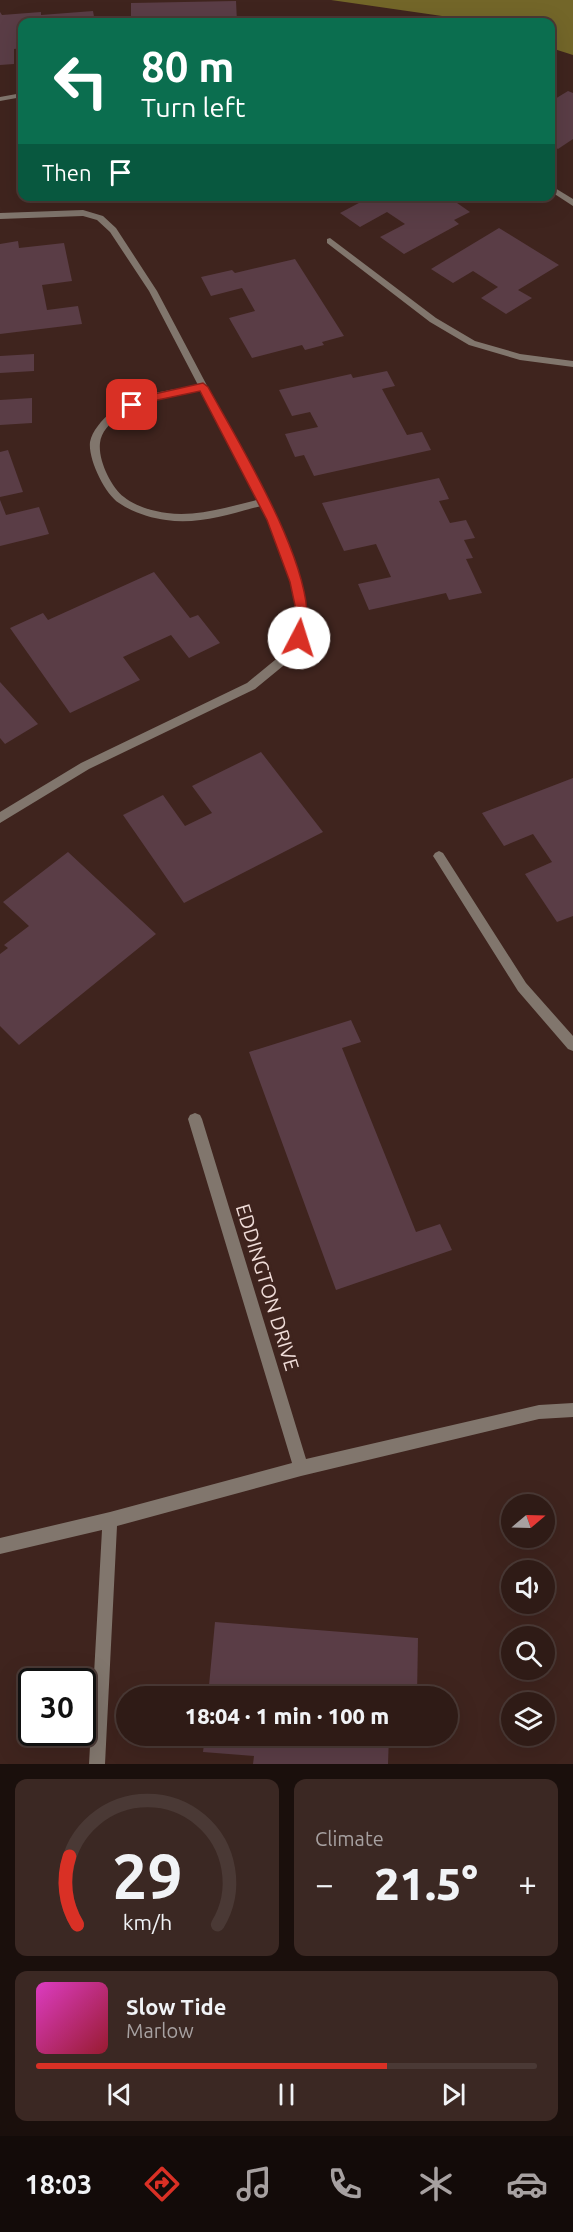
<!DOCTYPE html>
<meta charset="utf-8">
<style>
body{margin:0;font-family:Ubuntu,sans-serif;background:#3b2823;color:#f1f3f6;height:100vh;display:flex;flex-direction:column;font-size:22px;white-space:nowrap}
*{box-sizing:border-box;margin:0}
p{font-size:20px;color:#a7a1a1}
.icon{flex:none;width:33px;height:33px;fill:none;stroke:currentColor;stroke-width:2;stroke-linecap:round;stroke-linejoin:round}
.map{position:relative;height:1764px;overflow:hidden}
.side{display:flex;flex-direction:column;gap:15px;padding:15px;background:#1a0f0c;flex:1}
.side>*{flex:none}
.guide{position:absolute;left:18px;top:18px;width:537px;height:183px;border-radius:12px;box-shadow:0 6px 24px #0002,0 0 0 2px #4a3935;background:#0b6e4f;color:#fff;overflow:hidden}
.needle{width:39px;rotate:71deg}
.fabs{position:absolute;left:501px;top:1494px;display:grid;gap:12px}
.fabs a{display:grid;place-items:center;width:54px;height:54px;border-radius:50%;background:#2f1b16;box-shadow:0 6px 24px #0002,0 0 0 2px #4a3935;font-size:30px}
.speed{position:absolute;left:18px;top:1668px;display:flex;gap:12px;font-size:30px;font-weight:700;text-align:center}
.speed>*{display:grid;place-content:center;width:78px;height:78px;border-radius:50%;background:#2f1b16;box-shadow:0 6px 24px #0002,0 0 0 2px #4a3935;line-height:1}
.speed .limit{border:3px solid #111;border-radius:9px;background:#fff;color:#111}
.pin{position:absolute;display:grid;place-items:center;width:51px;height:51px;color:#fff;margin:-26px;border-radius:12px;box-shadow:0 3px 9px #0006}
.me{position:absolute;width:66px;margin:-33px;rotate:5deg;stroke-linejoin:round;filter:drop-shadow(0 0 4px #0008)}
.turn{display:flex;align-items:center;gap:21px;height:126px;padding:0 24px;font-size:27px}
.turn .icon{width:78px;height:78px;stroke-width:2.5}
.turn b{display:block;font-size:42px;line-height:51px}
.then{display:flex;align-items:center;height:57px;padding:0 24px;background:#0003;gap:12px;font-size:22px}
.big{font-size:45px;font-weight:800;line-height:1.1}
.side .widget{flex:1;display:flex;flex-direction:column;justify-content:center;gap:9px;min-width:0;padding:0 21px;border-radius:12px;background:#3b2823}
.side .dial{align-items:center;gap:0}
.dial svg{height:156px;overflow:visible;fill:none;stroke:#4a3935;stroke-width:7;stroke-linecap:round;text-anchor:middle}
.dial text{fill:#f1f3f6;stroke:none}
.song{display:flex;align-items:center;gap:18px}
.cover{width:72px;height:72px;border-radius:9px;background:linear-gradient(135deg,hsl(310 70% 55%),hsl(350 70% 35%))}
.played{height:6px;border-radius:3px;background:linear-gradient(90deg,#d93025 70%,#4a3935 70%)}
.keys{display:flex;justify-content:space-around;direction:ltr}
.heat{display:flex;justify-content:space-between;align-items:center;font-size:33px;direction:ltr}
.side .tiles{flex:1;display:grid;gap:15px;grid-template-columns:1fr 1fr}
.widget:last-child{grid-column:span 2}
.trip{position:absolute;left:116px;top:1686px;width:342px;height:60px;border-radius:30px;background:#2f1b16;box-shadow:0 6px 24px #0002,0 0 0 2px #4a3935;font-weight:800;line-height:60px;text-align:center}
.tab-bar{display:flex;height:96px;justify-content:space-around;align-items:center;background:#130b09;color:#a7a1a1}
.tab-bar .icon{width:42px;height:42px}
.tab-bar .on{color:#d93025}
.tab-bar b{font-size:27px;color:#f1f3f6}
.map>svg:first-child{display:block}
.forest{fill:#736629}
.building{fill:#5a3d46}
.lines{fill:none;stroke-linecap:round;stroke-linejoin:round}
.minor{fill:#81766d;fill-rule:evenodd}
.route{fill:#d93025;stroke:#8d1f18;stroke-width:1.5}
.labels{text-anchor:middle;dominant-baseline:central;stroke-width:6;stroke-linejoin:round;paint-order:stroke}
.street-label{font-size:20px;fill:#f0ddd9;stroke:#3f241e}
</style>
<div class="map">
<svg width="573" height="1764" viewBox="0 0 573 1764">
<rect width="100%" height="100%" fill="#3f241e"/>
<path class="forest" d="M331,0H573V55L551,48L550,22H466L449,17Z"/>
<g class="building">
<path d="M236,1L237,22H131V3Z"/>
<path d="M93,11L95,22H22V48L14,49V64L0,65V12L2,15L41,12V15Z"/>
<path d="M568,91L573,93V139L558,149L550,144V102Z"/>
<path d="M372,196H447L470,212L454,220L459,224L404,254L380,237L405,224L387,212L360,227L340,213Z"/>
<path d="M499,228L559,265L518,290L532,298L506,314L481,298L498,287L473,271L453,283L431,269Z"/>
<path d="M18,241L19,248L64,243L72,281L42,285L47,310L78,306L82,324L0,334V244Z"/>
<path d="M295,259L344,336L322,342L324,345L305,350L302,345L252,358L229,318L255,311L242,288L211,296L201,277L232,270L235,273Z"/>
<path d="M34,354V371L0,373V356Z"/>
<path d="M387,371L395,386L382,389L407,435L422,432L431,450L314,476L304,455L295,457L285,434L318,427L310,412L292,416L279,390L351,374L353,378Z"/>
<path d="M32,398V423L0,425V400Z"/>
<path d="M8,450L23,492L0,497V452Z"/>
<path d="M439,478L449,499L439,501L450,523L466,520L475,538L464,540L473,558L466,559L482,593L449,600L446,593L369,610L358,584L391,577L376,544L344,551L322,503Z"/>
<path d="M0,500L6,515L39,507L49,534L0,546Z"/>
<path d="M154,572L190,618L198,615L220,643L189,658L171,635L123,657L140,680L70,713L10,628L43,613L48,620Z"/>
<path d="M0,682L38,724L5,744L0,738Z"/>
<path d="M261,752L323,832L184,903L123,815L163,795L185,826L212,813L192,786Z"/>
<path d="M573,778V916L557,922L525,874L552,862L533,834L504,846L482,813Z"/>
<path d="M68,852L156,934L19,1045L0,1026V954L8,948L4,945L29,926L3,902Z"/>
<path d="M351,1020L361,1042L342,1048L416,1232L440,1224L452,1250L336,1290L249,1052Z"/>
<path d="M215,1622L418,1638L417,1696H208Z"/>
<path d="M205,1736H389L388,1764H253L254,1756L203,1752Z"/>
</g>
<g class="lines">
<g class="minor">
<path d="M22,93V97L0,101V97Z"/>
<path d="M550,185L573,199V206L550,191Z"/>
<path d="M83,210L103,216L116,228L157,291L278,520L301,581L307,610L304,638L283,666L255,689L89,769L0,823V812L81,763L247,683L275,660L294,637L297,610L291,581L268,520L261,506C230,514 198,525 166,520C150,518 132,512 119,503C105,494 88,459 90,442C92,431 102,420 111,412C135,393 169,391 198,385L149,291L110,232L97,220L83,216L0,219V213ZM200,391L257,500C228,507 197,517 167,513C152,511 135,506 124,497C111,487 98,460 100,443C101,432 110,423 118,417C141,398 173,396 200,391Z"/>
<path d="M330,238L436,318L475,341L520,354L573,361V367L520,360L469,345L430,322L327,243V239Z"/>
<path d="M439,851L443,853L526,983L573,1036V1051L568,1049L518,991L435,859L433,856L435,853Z"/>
<path d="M195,1113L200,1115L202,1119L306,1459L539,1405L573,1403V1417L539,1419L301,1476L117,1526L105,1764H89L102,1530L0,1554V1538L110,1512L292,1463L188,1119L190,1115Z"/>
</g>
</g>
<path class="route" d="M203,383L208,387C236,438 328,586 303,641L299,642L293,638L296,610L290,582L267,520L200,391L148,402L132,408L127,405L141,397Z"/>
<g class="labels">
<g class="street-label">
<text transform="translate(268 1287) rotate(73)">EDDINGTON DRIVE</text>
</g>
</g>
</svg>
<div class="fabs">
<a><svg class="needle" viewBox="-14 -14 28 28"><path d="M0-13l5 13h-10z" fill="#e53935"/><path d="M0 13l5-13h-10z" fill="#a7a1a1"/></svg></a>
<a><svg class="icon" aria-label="sound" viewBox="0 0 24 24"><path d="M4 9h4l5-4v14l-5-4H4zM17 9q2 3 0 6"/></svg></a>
<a><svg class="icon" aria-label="search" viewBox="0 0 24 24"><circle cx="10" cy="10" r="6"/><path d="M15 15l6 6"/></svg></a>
<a><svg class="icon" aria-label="layers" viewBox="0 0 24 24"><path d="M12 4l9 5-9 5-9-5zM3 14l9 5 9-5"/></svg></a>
</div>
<div class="speed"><div class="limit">30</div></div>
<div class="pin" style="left:132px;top:405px;background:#d93025"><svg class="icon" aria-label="arrive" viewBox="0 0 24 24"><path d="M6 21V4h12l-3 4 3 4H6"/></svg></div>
<svg class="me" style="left:299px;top:638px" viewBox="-20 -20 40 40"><circle r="19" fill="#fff"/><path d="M0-13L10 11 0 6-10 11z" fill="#d93025"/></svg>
<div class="trip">18:04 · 1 min · 100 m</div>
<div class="guide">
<div class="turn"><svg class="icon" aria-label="left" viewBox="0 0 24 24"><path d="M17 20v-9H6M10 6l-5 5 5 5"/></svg><div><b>80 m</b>Turn left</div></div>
<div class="then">Then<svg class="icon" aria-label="arrive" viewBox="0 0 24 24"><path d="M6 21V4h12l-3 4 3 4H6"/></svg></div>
</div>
</div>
<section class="side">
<div class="tiles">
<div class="widget dial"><svg viewBox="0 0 100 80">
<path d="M14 69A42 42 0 1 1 86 69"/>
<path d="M14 69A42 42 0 0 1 10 34" stroke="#d93025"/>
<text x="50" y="56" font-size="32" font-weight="700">29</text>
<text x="50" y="72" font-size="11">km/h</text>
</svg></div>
<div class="widget"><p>Climate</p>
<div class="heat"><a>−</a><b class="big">21.5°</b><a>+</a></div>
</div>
<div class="widget">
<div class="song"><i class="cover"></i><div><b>Slow Tide</b><p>Marlow</p></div></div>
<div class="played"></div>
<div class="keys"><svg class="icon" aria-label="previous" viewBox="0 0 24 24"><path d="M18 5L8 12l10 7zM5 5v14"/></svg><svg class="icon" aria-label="pause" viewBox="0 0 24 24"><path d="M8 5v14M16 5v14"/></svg><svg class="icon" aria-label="next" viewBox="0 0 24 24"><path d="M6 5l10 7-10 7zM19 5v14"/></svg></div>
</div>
</div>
</section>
<nav class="tab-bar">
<b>18:03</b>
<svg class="icon on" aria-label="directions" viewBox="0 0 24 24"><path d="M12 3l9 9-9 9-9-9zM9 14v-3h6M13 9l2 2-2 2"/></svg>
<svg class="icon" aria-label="music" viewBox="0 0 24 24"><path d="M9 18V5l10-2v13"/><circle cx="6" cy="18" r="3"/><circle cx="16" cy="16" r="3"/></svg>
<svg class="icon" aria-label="phone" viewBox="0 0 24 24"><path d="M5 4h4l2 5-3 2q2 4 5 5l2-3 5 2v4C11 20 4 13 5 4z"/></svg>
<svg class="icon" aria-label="climate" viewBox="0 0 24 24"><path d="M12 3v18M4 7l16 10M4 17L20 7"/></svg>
<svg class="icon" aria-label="car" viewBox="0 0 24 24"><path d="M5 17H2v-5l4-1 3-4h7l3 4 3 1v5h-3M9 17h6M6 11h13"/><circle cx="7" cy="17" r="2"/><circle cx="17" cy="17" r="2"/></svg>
</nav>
